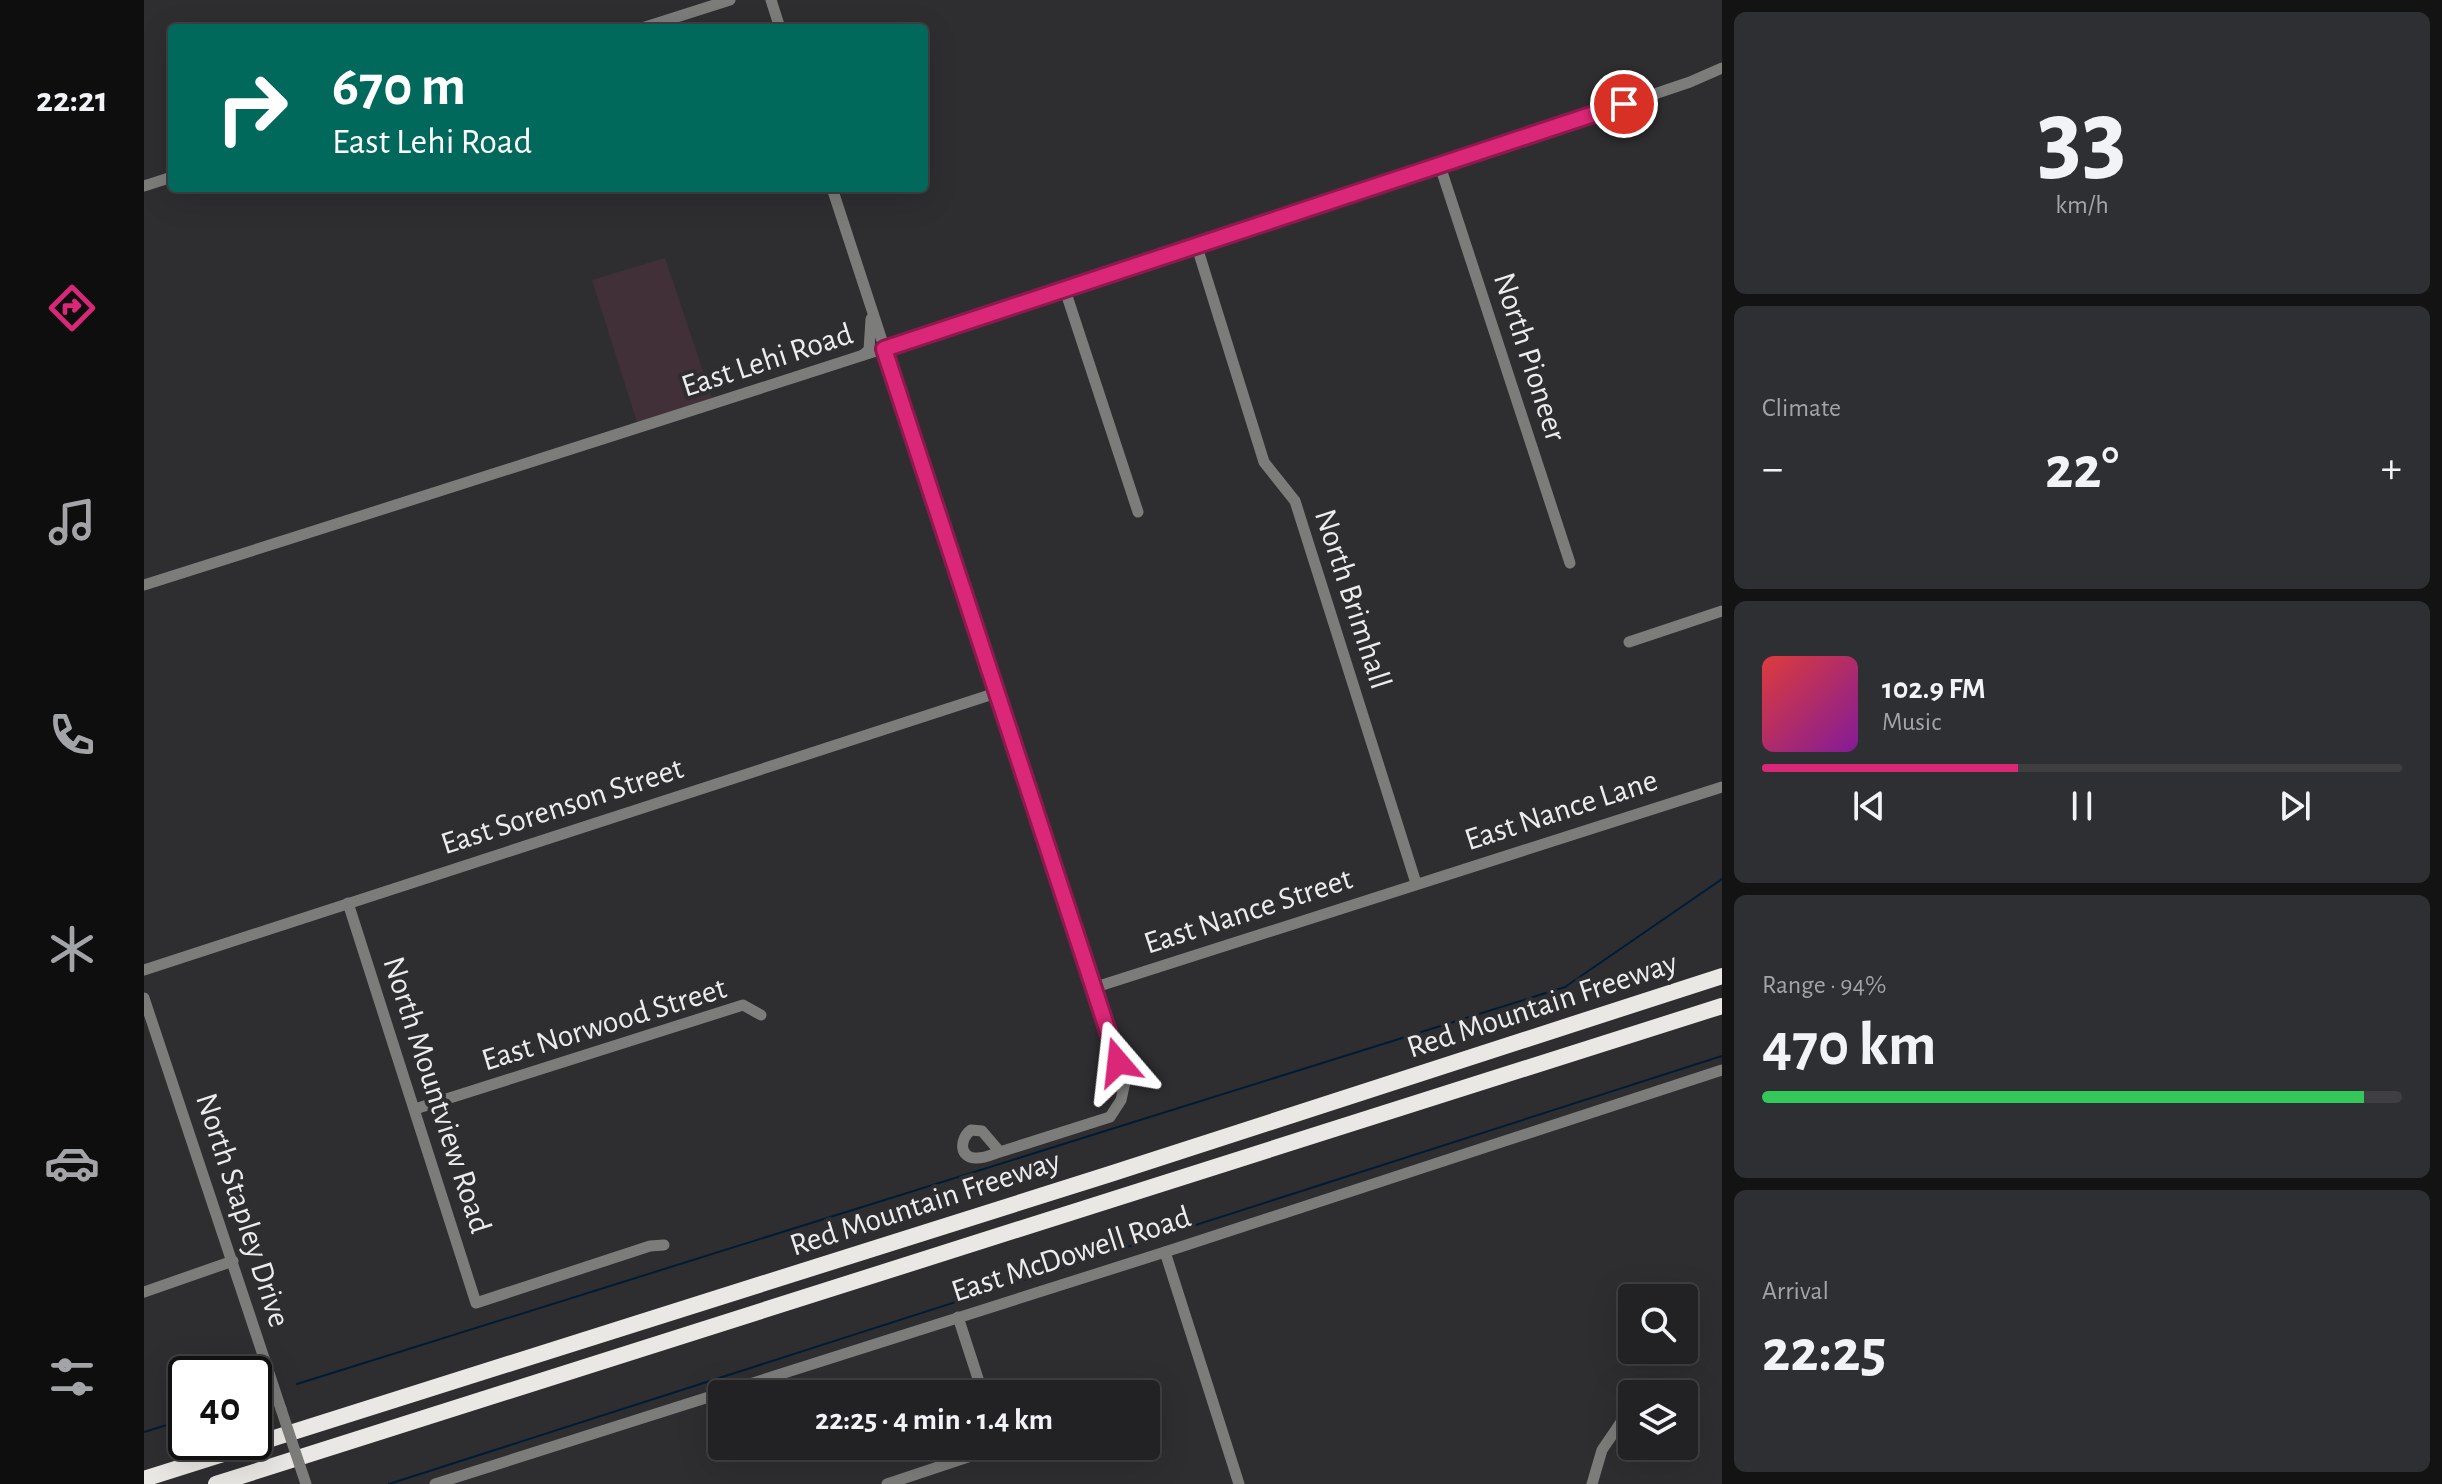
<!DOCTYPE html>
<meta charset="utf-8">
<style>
body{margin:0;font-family:"Alegreya Sans",sans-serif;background:#2e2f32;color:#f1f3f6;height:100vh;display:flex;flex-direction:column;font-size:30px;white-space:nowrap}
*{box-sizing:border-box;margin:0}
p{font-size:26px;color:#a2a4a7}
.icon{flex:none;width:44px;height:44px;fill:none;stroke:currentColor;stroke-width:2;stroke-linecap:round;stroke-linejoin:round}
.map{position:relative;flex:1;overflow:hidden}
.details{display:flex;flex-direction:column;gap:12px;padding:12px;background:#131314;width:720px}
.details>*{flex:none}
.hud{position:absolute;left:24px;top:24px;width:760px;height:168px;border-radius:8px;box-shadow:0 8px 32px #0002,0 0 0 2px #3f3f42;background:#00695c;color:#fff;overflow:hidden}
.buttons{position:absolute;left:1474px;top:1284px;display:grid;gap:16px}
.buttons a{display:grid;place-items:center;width:80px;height:80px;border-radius:8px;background:#222225;box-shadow:0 8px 32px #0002,0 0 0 2px #3f3f42;font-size:40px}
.speed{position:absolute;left:24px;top:1356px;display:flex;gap:16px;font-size:40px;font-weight:700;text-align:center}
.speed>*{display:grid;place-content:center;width:104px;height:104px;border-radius:50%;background:#222225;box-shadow:0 8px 32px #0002,0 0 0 2px #3f3f42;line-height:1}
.speed .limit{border:4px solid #111;border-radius:12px;background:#fff;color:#111}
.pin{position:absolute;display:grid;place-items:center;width:68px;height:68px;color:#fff;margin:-34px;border:4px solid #fff;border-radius:50%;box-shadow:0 2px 8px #0007}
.me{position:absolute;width:88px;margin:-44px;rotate:343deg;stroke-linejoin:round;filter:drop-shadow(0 0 6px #0008)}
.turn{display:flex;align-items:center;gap:28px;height:168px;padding:0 32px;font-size:36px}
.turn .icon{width:104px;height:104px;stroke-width:2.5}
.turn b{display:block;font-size:56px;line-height:68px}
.big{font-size:60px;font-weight:700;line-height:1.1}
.details .tile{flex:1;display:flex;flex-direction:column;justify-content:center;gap:12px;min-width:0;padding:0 28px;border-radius:12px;background:#2e2f32}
.details .dial{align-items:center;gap:0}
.dial b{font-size:104px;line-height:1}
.song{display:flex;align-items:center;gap:24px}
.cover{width:96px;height:96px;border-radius:12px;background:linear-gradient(135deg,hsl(0 70% 55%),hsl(290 70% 35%))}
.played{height:8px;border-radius:4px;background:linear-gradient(90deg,#db2777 40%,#3f3f42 40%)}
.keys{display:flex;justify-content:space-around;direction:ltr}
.heat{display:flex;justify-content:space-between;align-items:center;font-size:44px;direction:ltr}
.charge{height:12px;border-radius:6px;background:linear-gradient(90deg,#34c759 94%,#3f3f42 0)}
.trip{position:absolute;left:564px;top:1380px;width:452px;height:80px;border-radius:8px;background:#222225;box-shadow:0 8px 32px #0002,0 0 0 2px #3f3f42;font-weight:700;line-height:80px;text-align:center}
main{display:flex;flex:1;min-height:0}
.menu{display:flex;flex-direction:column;width:144px;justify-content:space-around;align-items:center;background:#0e0e0f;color:#a2a4a7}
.menu .icon{width:56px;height:56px}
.menu .selected{color:#db2777}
.menu b{font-size:36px;color:#f1f3f6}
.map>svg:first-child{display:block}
.industrial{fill:#423039}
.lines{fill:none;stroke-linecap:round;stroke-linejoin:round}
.stream{stroke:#001c35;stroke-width:2}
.minor{stroke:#7c7c7a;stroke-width:11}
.highway{stroke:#eae8e4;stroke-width:16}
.minor-bridge{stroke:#7c7c7a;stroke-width:11}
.route-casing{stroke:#8e194d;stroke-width:20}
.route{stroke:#db2777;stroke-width:14}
.labels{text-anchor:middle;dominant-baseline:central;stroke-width:8;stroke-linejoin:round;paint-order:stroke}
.street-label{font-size:32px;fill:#ececee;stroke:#2e2e31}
</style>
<main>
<nav class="menu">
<b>22:21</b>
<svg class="icon selected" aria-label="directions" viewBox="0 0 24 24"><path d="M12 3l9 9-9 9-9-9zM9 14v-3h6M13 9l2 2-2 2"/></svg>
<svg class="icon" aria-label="music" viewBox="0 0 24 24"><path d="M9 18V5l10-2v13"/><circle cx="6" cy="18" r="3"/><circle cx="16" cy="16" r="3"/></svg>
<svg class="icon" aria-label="phone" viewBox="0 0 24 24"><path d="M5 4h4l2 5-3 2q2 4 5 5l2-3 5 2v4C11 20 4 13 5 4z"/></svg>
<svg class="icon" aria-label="climate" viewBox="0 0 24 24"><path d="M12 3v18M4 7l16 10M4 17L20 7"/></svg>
<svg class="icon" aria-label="car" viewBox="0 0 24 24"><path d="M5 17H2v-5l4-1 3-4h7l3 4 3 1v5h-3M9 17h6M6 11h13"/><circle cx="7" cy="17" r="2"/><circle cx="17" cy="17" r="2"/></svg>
<svg class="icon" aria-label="filters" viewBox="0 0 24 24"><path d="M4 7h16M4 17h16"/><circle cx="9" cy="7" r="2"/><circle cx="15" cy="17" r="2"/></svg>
</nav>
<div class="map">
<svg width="1578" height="1484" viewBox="0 0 1578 1484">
<rect width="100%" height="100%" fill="#2e2e31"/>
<path class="industrial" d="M521,258L570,404L495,428L448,280Z"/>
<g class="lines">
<g class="stream">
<path d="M153,1384L1421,987L1578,879"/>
<path d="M0,1432L42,1419"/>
<path d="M245,1484L1578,1056"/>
</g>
<g class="minor">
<path d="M627,0L636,28"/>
<path d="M498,28L586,0"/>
<path d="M1296,166L1426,563"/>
<path d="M0,186L28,177"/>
<path d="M688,188L981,1082L977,1100L966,1117L859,1151C851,1153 842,1158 833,1158C815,1159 815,1139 827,1130L838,1131L856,1152"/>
<path d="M1053,247L1120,462L1151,501L1272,883"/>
<path d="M921,290L994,512"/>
<path d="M719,355L725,350L727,319"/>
<path d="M0,585C517,421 1033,256 1546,82L1578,68"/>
<path d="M1485,642L1578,611"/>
<path d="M204,903L332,1303L506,1246L520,1245"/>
<path d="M0,970L852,693"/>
<path d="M952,987L1578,787"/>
<path d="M0,998L137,1409"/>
<path d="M271,1109L599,1005L617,1015"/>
<path d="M1021,1252L1095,1484"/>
<path d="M0,1292L89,1261"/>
<path d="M814,1317L839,1394"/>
<path d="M1493,1394L1494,1391"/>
<path d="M291,1484L1021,1252L1578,1070"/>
<path d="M743,1484L836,1453L847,1446"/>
<path d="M1448,1484L1458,1450L1488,1406"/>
</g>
<g class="highway">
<path d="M0,1479L966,1174L1578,976"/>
<path d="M72,1484L1578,1006"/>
</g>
<path class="minor-bridge" d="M137,1409L162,1484"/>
</g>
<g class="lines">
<g class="route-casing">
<path id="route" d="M974,1062L740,349L1480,104"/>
</g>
<use href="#route" class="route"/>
</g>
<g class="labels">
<g class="street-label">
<text transform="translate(1386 357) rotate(72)">North Pioneer</text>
<text transform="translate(623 360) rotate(-18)">East Lehi Road</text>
<text transform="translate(1209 599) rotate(72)">North Brimhall</text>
<text transform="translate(418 806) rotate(-18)">East Sorenson Street</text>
<text transform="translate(1417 810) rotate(-18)">East Nance Lane</text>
<text transform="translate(1104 911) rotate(-18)">East Nance Street</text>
<text transform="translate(1398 1005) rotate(-18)">Red Mountain Freeway</text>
<text transform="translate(460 1024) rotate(-17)">East Norwood Street</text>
<text transform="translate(293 1095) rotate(72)">North Mountview Road</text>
<text transform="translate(781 1203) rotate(-18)">Red Mountain Freeway</text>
<text transform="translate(99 1210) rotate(72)">North Stapley Drive</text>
<text transform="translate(927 1254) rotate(-18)">East McDowell Road</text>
</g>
</g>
</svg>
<div class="buttons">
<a><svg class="icon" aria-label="search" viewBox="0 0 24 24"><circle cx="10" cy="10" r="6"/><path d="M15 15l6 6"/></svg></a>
<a><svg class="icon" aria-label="layers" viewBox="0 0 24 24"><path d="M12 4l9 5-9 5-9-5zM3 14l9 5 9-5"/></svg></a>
</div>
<div class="speed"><div class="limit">40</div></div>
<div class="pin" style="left:1480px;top:104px;background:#d93025"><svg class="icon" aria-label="arrive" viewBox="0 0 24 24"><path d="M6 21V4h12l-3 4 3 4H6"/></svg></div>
<svg class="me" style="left:974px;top:1062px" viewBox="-20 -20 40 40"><path d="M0-17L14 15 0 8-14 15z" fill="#db2777" stroke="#fff" stroke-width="4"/></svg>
<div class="trip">22:25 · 4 min · 1.4 km</div>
<div class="hud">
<div class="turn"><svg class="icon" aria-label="right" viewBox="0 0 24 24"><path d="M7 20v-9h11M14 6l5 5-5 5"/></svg><div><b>670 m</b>East Lehi Road</div></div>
</div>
</div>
<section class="details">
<div class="tile dial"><b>33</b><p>km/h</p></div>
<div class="tile"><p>Climate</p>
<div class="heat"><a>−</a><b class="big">22°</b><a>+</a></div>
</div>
<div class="tile">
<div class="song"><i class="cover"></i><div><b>102.9 FM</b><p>Music</p></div></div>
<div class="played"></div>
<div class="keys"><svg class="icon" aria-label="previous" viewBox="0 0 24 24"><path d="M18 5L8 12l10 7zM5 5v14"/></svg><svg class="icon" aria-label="pause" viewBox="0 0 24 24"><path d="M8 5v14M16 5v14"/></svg><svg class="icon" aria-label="next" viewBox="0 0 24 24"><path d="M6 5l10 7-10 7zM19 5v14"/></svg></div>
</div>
<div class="tile"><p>Range · 94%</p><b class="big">470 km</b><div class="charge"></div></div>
<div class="tile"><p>Arrival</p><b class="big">22:25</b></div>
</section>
</main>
